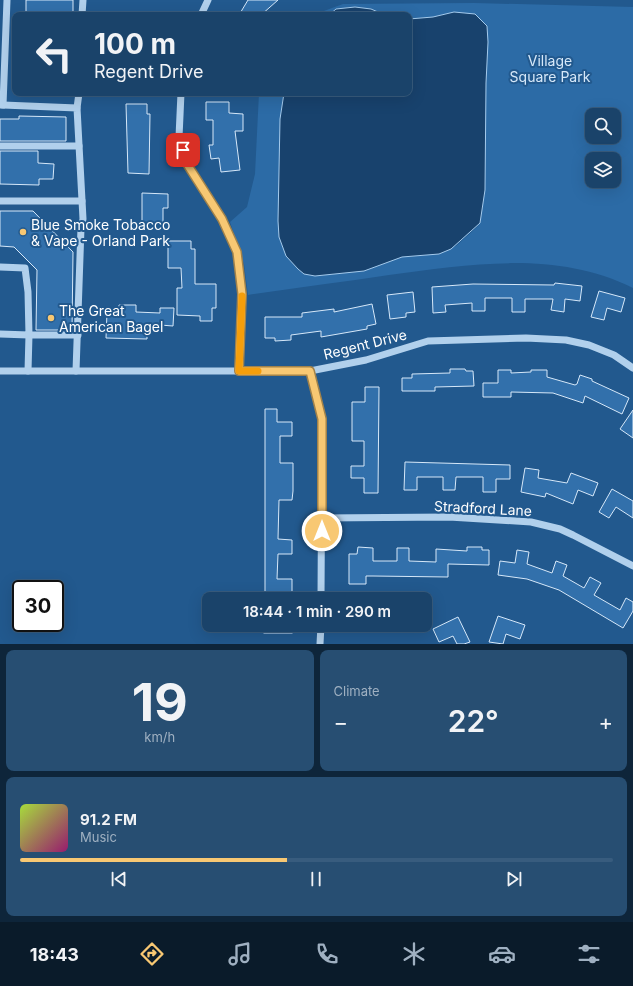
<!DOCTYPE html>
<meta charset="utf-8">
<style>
body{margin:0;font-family:Inter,sans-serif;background:#274e72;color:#f1f3f6;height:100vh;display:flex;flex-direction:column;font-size:15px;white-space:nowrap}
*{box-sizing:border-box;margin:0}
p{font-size:13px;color:#9fb0c1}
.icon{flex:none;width:22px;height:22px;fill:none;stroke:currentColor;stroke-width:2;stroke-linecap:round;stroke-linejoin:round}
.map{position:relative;height:644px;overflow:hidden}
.details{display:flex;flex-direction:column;gap:6px;padding:6px;background:#0e253a;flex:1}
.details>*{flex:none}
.banner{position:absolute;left:12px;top:12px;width:400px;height:84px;border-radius:8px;box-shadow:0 4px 16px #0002,0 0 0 1px #385c7e;background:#1a436a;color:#f1f3f6;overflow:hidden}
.buttons{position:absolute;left:585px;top:108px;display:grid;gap:8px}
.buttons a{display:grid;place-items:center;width:36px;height:36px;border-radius:8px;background:#1a436a;box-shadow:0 4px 16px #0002,0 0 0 1px #385c7e;font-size:20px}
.speed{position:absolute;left:12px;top:580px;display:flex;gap:8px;font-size:20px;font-weight:700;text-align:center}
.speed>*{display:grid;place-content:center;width:52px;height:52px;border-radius:50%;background:#1a436a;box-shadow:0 4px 16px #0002,0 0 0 1px #385c7e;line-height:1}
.speed .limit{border:2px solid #111;border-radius:6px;background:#fff;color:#111}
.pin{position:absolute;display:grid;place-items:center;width:34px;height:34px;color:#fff;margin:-17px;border-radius:8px;box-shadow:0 2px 6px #0006}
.me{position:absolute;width:44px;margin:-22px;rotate:0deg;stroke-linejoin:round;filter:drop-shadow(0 0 3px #0008)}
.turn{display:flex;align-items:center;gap:14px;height:84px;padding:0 16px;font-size:18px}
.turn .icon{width:52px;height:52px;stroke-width:2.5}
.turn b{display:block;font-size:28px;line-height:34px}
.big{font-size:30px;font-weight:600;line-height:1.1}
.details .widget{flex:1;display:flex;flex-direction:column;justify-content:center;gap:6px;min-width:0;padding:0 14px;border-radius:8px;background:#274e72}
.details .dial{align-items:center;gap:0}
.dial b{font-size:52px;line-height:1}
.song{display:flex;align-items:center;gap:12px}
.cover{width:48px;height:48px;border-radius:6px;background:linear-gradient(135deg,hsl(80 70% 55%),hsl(320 70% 35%))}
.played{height:4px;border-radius:2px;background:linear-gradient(90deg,#f8c873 45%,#385c7e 45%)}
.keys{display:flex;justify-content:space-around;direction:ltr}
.heat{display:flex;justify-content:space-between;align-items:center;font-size:22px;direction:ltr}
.details .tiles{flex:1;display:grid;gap:6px;grid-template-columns:1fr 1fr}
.widget:last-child{grid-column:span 2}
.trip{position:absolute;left:202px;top:592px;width:230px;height:40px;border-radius:8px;background:#1a436a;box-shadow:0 4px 16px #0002,0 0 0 1px #385c7e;font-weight:600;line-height:40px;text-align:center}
.tabs{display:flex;height:64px;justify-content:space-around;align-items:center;background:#0a1b2a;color:#9fb0c1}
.tabs .icon{width:28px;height:28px}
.tabs .on{color:#f8c873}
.tabs b{font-size:18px;color:#f1f3f6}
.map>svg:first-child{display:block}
.green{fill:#2c6ba6;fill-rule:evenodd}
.water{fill:#18426d;stroke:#a5cbed}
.building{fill:#3270ab;stroke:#d6e8f9}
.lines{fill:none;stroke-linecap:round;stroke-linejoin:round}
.minor{stroke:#b1d0ec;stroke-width:7}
.route-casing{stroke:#a1824b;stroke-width:10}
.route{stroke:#f8c873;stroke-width:7}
.slow{stroke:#f59e0b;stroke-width:7}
.poi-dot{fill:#f8c873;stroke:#22598e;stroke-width:1.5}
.labels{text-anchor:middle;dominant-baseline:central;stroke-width:4;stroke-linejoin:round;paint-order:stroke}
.park-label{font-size:14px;fill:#d6e8f9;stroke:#22598e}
.poi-label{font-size:14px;fill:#fff;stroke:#22598e;text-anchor:start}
.street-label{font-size:14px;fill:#fff;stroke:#22598e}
</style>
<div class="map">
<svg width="633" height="644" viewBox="0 0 633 644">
<rect width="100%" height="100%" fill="#22598e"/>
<path class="green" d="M474,3L633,7V288C556,250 471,264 389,275C342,282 295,288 248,295L244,264L230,222L247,207L255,174L259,93H284L280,119L279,237L286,256L304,274L315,276L364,271L402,257L420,256L456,246L477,227L480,223L485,190L486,83L488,42L454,12L433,17L409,19V15H385L371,9H336L329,15H313L343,4ZM592,115H614V137H592ZM592,159H614V181H592Z"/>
<g class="water">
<path d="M355,7L371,9L385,15H329L336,9Z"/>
<path d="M454,12L475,14L487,26L488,42L486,83L485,190L480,223L451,249L439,254L402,257L364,271L315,276L304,274L298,269L286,256L279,237L278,221L280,119L284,93H409V19L433,17Z"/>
</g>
<g class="building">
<rect x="26" y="0" width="47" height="15"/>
<path d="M248,0H278L261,15H239Z"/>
<path d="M206,102H229V113L243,114V131H235L240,170L221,172L219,158L211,159L209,145H213V120H206Z"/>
<path d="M126,104H147V114H150L149,174L128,173Z"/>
<path d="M19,116L66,117V141H0V119H19Z"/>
<path d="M0,151H38V163L54,164L53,179H39V185L0,184Z"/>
<path d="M142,193L168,194V208H163V224H142Z"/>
<path d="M0,211H33L73,252L72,330H36L37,270L14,247L0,246Z"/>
<path d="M168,241H191V249H195V284H216V308H212V321H200V316L177,315V288H182L181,268H168Z"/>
<path d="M555,283L582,286L580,301L565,299L564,312L551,310L553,299H525V312H512V298H485V311H472V303L445,305L446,312L433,313L432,287L473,284L554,285Z"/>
<path d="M599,291L625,298L621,312L607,308L604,320L591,317Z"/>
<path d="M413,292L415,312L406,313V317L390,319L387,295Z"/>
<path d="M372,304L376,324L367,326V329L321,337V331L291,335V340L275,341V338H265V317H302V313L334,309V312Z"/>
<path d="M119,305H136V312L160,313V308H174L173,326L147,324V339L106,338L107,312H119Z"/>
<path d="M450,369H465L466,371H473L474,386L435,387V391H402V378H412V374L450,373Z"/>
<path d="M498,370H511V373L531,372V370H547V377L575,385L577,384L580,375L592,379V381L629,398L622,414L585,396L583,403L553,393L511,392V397H483V383H498Z"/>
<path d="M365,387H379L378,493H364V478H351V466H364V441H352V402H365Z"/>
<path d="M265,409H277V422H292V436H280V463H293V491L292,500H279L278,539L292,540V554H278L277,579H292V594L265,593Z"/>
<path d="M633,410V438L620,429Z"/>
<path d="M405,462L510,465V479H496V492H483V477H456L455,490H443V477H417V490H404Z"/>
<path d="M525,468L539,470L538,478L567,483L571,473L598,483L593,496L578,490L573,504L546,493L545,497L521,492Z"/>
<path d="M612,489L633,501V518L616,507L609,518L599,512Z"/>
<path d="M358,547L373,548V561H397V548H409V561L436,562V549L467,551V547H482V550H489V565L448,564V577L373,576H366V584H349V554H357Z"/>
<path d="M517,550L529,552L527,564L552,573L556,561L567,565L563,576L584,588L590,577L601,583L594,595L620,610L626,598L633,602V611L623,628L559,590L527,579L498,575L500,561L515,563Z"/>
<path d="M498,616L525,625L520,639L506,634L503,644L489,642Z"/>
<path d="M458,617L470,642L464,644H457L453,636L439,642L433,629Z"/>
<rect x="264" y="625" width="28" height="8"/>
</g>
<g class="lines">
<g class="minor">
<path d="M82,15L83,0"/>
<path d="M201,15L208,0"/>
<path d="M181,93L179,137L187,164L222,219L237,252L242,293L239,371"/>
<path d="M0,105H3L7,0"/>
<path d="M3,105L77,108L83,219L81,228L76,371"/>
<path d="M77,108L79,93"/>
<path d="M0,146H79"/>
<path d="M0,201H82"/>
<path d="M0,267L25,268L28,292L29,335L0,334"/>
<path d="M0,371H310L366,360L428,341L526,338L566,340L589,345L614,355L633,368"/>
<path d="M28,371L29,335H78"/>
<path d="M310,371L322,419L321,599"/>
<path d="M322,518L449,517L531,522L560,529L573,535L633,566"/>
<path d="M320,644L321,625"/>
</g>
</g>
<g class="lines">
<g class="route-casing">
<path id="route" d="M183,150L187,164L222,219L237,252L242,294L239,371H310L322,419V531"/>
</g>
<use href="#route" class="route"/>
<path class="slow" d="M242,296L239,371H258"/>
</g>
<g class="poi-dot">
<circle cx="23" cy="232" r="4"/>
<circle cx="51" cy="318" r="4"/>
</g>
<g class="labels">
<g class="park-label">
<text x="550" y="60">Village<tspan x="550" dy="16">Square Park</tspan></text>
</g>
<g class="poi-label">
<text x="31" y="224">Blue Smoke Tobacco<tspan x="31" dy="16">&amp; Vape - Orland Park</tspan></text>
<text x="59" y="310">The Great<tspan x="59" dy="16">American Bagel</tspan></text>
</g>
<g class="street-label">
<text transform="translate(365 344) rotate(-14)">Regent Drive</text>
<text transform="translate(483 508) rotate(3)">Stradford Lane</text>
</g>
</g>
</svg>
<div class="buttons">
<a><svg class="icon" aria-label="search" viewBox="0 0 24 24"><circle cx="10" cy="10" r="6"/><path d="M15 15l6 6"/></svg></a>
<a><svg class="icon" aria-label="layers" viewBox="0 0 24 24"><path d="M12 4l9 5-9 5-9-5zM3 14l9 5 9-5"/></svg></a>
</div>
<div class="speed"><div class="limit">30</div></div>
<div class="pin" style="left:183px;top:150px;background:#d93025"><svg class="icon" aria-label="arrive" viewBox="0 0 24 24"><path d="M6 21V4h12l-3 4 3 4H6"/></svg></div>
<svg class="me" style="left:322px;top:531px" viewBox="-20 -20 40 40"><circle r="17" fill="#f8c873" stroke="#fff" stroke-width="3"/><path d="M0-11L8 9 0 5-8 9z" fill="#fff"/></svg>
<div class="trip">18:44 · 1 min · 290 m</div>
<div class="banner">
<div class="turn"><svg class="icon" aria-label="left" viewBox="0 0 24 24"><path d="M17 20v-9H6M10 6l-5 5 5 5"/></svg><div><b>100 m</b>Regent Drive</div></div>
</div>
</div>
<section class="details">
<div class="tiles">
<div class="widget dial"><b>19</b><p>km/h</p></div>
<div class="widget"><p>Climate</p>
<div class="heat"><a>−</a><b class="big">22°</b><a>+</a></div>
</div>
<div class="widget">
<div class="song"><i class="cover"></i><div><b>91.2 FM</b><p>Music</p></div></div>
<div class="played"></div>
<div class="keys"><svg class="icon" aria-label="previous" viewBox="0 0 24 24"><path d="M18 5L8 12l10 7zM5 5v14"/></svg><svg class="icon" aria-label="pause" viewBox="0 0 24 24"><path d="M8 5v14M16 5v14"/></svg><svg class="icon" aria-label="next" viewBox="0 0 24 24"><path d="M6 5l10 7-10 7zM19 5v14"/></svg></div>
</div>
</div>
</section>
<nav class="tabs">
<b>18:43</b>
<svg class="icon on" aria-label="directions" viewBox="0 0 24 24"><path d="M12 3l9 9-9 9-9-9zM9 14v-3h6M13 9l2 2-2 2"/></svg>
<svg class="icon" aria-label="music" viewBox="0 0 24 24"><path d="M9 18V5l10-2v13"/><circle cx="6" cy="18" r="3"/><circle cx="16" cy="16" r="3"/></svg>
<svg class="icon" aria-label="phone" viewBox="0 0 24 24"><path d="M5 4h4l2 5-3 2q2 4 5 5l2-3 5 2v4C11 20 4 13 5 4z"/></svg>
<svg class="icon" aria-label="climate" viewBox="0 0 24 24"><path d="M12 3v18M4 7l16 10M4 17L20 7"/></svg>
<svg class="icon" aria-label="car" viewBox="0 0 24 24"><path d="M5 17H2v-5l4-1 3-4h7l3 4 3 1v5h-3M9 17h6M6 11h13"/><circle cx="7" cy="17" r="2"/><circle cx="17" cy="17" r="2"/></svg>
<svg class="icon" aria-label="filters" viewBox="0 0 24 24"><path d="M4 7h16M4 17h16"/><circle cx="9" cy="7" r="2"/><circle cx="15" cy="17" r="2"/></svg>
</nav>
